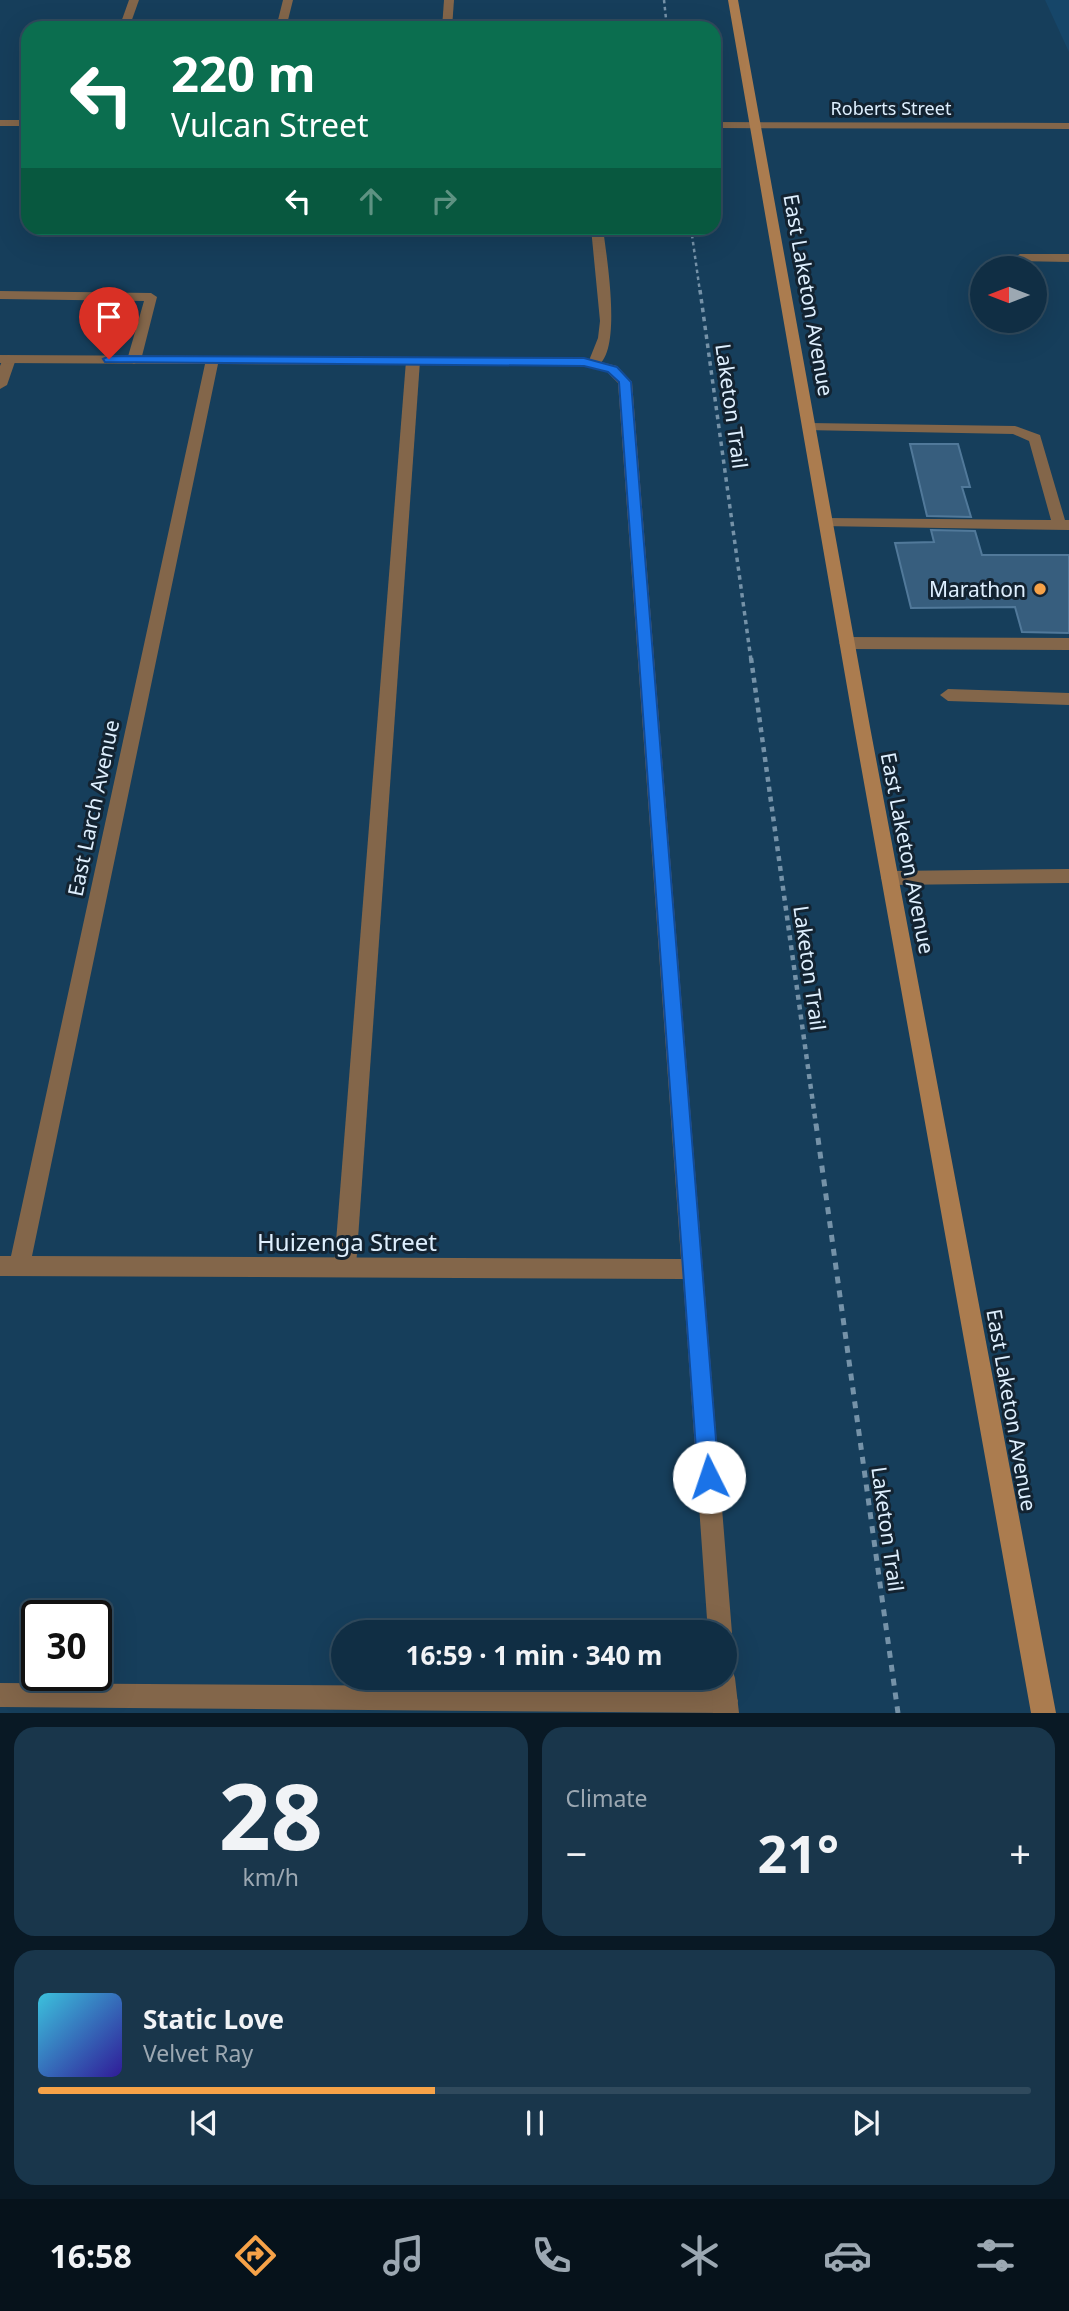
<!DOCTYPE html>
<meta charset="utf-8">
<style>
body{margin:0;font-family:"Noto Sans",sans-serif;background:#19364b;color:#f1f3f6;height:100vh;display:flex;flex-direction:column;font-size:26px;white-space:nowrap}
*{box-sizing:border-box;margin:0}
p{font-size:23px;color:#9ca8b2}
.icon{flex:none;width:38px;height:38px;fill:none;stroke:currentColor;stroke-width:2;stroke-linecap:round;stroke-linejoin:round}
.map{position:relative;height:1713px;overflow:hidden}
.details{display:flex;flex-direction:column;gap:14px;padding:14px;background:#091925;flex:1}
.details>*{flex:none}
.hud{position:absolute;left:21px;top:21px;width:700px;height:214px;border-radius:21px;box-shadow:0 7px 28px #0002,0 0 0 2px #304a5d;background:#0b6e4f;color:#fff;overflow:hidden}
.needle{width:46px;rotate:270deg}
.tools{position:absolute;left:970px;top:256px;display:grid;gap:14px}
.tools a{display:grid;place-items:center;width:77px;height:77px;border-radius:50%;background:#102e44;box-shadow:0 7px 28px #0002,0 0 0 2px #304a5d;font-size:35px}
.speed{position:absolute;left:21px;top:1600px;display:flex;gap:14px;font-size:35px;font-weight:700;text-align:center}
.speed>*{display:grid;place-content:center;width:91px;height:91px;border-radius:50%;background:#102e44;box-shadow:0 7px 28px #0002,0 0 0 2px #304a5d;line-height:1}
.speed .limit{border:4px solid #111;border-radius:10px;background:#fff;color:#111}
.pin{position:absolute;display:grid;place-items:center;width:60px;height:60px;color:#fff;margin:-72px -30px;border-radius:50% 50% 50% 0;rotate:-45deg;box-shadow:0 0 7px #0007}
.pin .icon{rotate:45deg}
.me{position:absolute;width:77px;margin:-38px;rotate:356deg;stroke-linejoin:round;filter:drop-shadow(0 0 5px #0008)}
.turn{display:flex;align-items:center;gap:24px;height:147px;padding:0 35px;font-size:32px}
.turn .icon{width:91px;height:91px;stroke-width:2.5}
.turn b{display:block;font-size:49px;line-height:60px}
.lanes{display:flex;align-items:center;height:66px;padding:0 35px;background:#0003;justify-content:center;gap:35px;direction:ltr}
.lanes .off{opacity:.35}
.big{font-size:52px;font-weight:700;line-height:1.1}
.details .widget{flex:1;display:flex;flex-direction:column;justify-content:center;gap:10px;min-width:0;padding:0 24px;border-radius:21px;background:#19364b}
.details .dial{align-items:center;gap:0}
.dial b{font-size:91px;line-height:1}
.song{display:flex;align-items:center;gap:21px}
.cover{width:84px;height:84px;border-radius:10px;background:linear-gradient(135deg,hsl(190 70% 55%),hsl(250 70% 35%))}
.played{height:7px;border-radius:4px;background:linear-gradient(90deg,#f6a248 40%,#304a5d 40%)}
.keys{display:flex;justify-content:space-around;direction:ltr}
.heat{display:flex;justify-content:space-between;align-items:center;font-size:38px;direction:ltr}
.details .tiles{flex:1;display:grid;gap:14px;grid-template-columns:1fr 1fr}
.widget:last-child{grid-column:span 2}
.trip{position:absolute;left:331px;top:1620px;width:406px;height:70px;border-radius:35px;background:#102e44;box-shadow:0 7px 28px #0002,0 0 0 2px #304a5d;font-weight:700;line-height:70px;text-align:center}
.tabs{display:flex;height:112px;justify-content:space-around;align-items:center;background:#06121b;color:#9ca8b2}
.tabs .icon{width:49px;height:49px}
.tabs .current{color:#f6a248}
.tabs b{font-size:32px;color:#f1f3f6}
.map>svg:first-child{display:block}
.built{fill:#164669}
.building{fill:#375e7e;stroke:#51799a;stroke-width:2}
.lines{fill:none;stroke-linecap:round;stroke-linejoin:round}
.path-far3{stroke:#7592a8;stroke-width:2.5;stroke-dasharray:3.5 3.5;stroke-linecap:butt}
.path-far2{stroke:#7592a8;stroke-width:3.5;stroke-dasharray:4.5 4.5;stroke-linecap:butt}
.path-far1{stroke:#7592a8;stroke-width:4.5;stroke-dasharray:5 5;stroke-linecap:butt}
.path{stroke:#7592a8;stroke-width:5;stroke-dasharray:7 7;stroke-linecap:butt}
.service{fill:#83664a;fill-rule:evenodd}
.minor{fill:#83664a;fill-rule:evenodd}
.secondary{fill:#ab7c4f;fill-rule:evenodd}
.route{fill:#1a73e8;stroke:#114b97;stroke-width:2}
.poi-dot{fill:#f6a248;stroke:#132331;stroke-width:2.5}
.labels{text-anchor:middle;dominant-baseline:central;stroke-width:6;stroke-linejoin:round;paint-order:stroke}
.far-street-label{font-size:18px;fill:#deeffe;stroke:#132331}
.street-label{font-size:21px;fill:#deeffe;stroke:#132331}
.poi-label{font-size:21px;fill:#deeffe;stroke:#132331;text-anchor:end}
.near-street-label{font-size:24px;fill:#deeffe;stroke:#132331}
</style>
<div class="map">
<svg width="1069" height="1713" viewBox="0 0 1069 1713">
<rect width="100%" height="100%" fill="#163e5b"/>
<path class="built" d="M1045,0H1069V52Z"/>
<g class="building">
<path d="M910,444H958L970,487H962L971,517L927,516Z"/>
<path d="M931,530L975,531L982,555H1069V633L1022,632L1015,607L911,608L895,543L934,542Z"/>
</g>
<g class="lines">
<g class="path-far3">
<path d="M664,0L667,28"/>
<path d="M691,228L700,292"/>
</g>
<path class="path-far2" d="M700,290L751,660"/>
<path class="path-far1" d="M751,658L816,1125"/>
<path class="path" d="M816,1124L898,1713"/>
<g class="service">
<path d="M129,0H139L129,28H119Z"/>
<path d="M444,0H454L452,28H442Z"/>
<path d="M591,228H603C606,254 624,356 595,367L588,363L598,338L600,321Z"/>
<path d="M1020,254H1069V262L1016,261L1014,258Z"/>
<path d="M0,291L151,293L157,297L141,360L134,364L127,360L144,301L0,299Z"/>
<path d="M9,355L16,359L7,385L0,389V366L4,356Z"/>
<path d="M413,357L420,361L356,1267L352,1274L345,1277L338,1274L334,1267L406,361Z"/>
<path d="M809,423L1015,426L1040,435L1065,520H1069V530L821,526L819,523L821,520L826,518L1051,520L1029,441L1013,434L804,430V424Z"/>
<path d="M847,637L1069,638V650L847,649L839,643Z"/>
<path d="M948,689L1069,693V705L948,701L940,695Z"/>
<path d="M1069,869V883L890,885L884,883L881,878L884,873L890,871Z"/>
<path d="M0,1683L725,1688L734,1692L738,1701L734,1710L727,1713L0,1707Z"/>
</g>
<g class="minor">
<path d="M283,0H293L286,28H276Z"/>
<rect x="0" y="120" width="28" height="6"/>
<path d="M714,122L1069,123V129L714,128Z"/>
<path d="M0,355L585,358L617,366L632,382L732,1633L729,1642L724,1643V1633H708L683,1279L0,1276V1256H11L205,364L0,363ZM218,364L585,366L607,372L618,383L681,1259L32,1256Z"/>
<path d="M724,1666L732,1669L735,1678L739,1713H713L711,1678H724Z"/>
</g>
<path class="secondary" d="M728,0H738L870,727L1056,1713H1031L854,727Z"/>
</g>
<path class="route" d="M109,356L584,358L617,367L631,382L719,1477L716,1484L709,1487L701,1484L698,1477L619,382L608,372L584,366L105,362L103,359Z"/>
<circle class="poi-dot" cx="1040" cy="589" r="7"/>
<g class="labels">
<g class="far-street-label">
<text x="891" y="108">Roberts Street</text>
</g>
<g class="street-label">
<text transform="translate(809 295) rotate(80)">East Laketon Avenue</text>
<text transform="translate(732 406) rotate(82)">Laketon Trail</text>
<text transform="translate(93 808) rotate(-78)">East Larch Avenue</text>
<text transform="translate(908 853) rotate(79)">East Laketon Avenue</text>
<text transform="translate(810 968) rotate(82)">Laketon Trail</text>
<text transform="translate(1012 1410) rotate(80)">East Laketon Avenue</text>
<text transform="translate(888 1529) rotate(82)">Laketon Trail</text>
</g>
<g class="poi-label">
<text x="1026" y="589">Marathon</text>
</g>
<g class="near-street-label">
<text x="347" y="1241">Huizenga Street</text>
</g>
</g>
</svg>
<div class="tools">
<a><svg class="needle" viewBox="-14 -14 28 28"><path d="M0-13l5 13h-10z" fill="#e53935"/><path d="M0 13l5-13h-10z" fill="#9ca8b2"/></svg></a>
</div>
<div class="speed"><div class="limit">30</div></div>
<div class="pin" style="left:109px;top:359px;background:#d93025"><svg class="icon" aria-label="arrive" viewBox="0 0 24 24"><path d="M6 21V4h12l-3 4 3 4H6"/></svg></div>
<svg class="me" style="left:709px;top:1477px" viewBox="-20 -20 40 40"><circle r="19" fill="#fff"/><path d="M0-13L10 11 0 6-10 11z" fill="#1a73e8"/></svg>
<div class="trip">16:59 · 1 min · 340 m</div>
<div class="hud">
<div class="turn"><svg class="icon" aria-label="left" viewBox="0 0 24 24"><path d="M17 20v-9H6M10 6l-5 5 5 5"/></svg><div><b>220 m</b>Vulcan Street</div></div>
<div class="lanes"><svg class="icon" aria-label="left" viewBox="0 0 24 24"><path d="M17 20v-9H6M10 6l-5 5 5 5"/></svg><svg class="icon off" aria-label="ahead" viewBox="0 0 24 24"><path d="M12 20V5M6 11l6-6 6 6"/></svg><svg class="icon off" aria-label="right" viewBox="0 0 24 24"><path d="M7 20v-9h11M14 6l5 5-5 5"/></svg></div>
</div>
</div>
<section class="details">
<div class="tiles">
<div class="widget dial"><b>28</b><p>km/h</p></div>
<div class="widget"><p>Climate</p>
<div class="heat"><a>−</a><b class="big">21°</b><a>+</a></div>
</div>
<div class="widget">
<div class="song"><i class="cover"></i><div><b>Static Love</b><p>Velvet Ray</p></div></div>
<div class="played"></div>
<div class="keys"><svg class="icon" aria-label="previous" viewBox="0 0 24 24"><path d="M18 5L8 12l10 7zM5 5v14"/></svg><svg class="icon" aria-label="pause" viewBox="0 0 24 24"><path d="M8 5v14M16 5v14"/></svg><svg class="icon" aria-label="next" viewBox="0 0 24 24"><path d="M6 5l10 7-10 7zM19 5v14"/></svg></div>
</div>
</div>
</section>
<nav class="tabs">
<b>16:58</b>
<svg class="icon current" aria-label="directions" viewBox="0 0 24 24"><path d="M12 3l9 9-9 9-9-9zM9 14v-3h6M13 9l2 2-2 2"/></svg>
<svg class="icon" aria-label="music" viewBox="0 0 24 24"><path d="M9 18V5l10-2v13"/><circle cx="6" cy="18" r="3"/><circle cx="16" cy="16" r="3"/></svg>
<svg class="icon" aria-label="phone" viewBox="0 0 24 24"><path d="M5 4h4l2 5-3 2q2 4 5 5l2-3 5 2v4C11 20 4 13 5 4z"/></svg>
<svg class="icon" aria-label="climate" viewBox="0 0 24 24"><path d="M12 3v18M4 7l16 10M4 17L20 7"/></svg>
<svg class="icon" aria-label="car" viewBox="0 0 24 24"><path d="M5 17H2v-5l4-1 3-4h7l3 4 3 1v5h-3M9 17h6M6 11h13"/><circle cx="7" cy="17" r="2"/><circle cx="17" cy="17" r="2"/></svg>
<svg class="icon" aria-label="filters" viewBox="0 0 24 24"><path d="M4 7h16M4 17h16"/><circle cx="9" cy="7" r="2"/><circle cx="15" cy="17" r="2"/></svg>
</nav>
